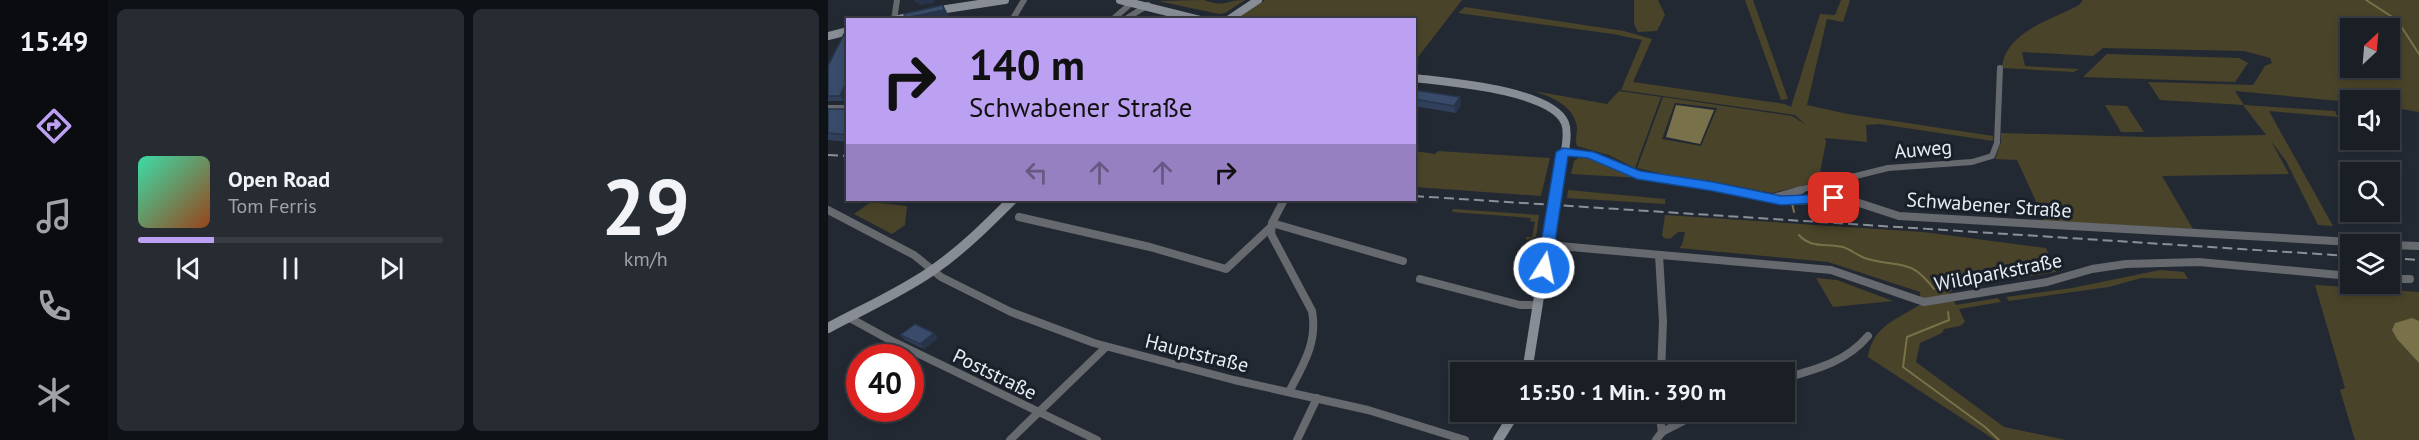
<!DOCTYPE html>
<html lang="de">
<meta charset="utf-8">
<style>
body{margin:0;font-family:"PT Sans",sans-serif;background:#272c32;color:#f1f3f6;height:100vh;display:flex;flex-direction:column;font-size:22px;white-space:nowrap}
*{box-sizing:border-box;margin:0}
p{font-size:20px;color:#9fa2a7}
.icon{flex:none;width:33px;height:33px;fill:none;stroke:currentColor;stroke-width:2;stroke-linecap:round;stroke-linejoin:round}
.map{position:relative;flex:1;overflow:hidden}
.drawer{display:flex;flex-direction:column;gap:9px;padding:9px;background:#0e1115;width:720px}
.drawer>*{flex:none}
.banner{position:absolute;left:18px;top:18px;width:570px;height:183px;border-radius:0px;box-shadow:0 3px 9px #0003,0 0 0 2px #383d43;background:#bca0f2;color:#111;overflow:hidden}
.needle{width:39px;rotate:26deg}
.tools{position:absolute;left:1512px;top:18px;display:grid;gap:12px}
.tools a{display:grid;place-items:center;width:60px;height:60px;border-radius:0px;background:#1a1f26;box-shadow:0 3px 9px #0003,0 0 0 2px #383d43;font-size:30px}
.speed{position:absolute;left:18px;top:344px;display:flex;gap:12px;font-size:30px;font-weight:700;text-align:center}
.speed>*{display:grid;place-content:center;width:78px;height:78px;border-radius:50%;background:#1a1f26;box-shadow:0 3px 9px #0003,0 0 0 2px #383d43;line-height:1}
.speed .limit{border:9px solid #d22;background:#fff;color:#111}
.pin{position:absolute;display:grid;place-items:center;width:51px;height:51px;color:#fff;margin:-26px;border-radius:12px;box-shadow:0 3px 9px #0006}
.me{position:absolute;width:66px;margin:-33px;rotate:10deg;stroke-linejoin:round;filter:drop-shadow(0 0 4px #0008)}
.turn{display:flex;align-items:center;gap:21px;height:126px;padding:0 24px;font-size:27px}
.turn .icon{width:78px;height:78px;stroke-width:2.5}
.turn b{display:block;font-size:42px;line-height:51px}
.lanes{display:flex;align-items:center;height:57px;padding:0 24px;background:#0003;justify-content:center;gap:30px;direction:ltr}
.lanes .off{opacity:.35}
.drawer .card{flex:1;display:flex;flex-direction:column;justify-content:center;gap:9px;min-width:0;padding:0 21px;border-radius:9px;background:#272c32}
.drawer .dial{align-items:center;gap:0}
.dial b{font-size:78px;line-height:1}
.song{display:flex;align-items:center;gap:18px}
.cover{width:72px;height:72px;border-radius:9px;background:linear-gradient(135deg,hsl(160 70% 55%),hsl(20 70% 35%))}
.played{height:6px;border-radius:3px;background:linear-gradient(90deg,#bca0f2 25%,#383d43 25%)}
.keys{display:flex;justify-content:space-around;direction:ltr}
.drawer .tiles{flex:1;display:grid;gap:9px;grid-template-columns:repeat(2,1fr)}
.trip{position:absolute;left:622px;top:362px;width:345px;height:60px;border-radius:0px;background:#1a1f26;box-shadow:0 3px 9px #0003,0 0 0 2px #383d43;font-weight:800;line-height:60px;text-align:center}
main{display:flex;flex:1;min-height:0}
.menu{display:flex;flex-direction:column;width:108px;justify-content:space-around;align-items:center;background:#0a0c0f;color:#9fa2a7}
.menu .icon{width:42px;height:42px}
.menu .current{color:#bca0f2}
.menu b{font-size:27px;color:#f1f3f6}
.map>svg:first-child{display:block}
.green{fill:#494329;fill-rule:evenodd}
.water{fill:#797149}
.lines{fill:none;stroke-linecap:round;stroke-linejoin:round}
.stream{stroke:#797149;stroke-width:2}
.street-far1{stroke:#66696e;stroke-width:6}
.street{stroke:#66696e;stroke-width:8}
.secondary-far1{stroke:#888d95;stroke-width:8}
.secondary{stroke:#888d95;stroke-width:10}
.rail{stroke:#8b9098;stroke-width:2;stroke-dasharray:10 5;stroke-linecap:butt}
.wall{fill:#30405b}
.shaded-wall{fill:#27344a}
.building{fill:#384b6a;stroke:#27344a;stroke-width:1.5}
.route{fill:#1a73e8;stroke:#114b97;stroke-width:1.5}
.labels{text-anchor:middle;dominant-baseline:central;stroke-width:6;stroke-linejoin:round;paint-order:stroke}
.street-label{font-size:20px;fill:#e8edf3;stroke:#1a2029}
</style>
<main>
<nav class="menu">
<b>15:49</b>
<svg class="icon current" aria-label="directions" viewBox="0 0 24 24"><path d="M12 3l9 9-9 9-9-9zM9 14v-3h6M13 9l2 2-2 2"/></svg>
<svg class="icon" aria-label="music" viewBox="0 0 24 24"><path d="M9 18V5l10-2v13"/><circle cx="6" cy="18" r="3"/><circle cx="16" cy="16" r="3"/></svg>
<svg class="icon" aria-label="phone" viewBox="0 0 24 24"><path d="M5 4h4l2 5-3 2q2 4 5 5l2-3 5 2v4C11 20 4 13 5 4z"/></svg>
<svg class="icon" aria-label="climate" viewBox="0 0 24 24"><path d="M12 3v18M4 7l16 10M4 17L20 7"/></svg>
</nav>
<section class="drawer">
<div class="tiles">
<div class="card">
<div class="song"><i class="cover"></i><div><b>Open Road</b><p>Tom Ferris</p></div></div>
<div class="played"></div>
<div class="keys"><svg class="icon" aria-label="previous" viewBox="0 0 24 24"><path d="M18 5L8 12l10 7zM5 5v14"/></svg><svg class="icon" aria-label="pause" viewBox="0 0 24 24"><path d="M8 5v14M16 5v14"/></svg><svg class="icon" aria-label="next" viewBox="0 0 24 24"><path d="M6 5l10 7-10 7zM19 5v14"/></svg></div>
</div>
<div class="card dial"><b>29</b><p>km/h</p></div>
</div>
</section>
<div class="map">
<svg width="1591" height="440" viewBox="0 0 1591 440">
<rect width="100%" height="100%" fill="#232933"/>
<g class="green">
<path d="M376,0C398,8 396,0 417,0L397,13L391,14L330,1Z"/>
<path d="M437,0H634L587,61L586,20L410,18Z"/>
<path d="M806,0H830L837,15L829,31L810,32L806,24Z"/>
<path d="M917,0H925L960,99L953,100Z"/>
<path d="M1013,0H1022L1015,22L999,19L979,105L1020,114L1165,136V141L1051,124L1038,125L1039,142L997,138L998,142L990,182L944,193L878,180L875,183L809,168L835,97L964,116L978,125L967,115L793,90L814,40L785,34L630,13L637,7L796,31L824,39L805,82L957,104L963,107L992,14L1007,15ZM847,103L889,108L873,146L834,139Z"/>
<path d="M1255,0H1537L1542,3L1539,0H1591V112L1562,107V100L1522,102L1407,91L1416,105L1507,111L1510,117L1441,111L1505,226L1490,225L1458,161L1443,141L1461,174L1334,176L1365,229L1217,221L1189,160L1167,159L1173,142V133L1320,137L1438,135L1415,105L1332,100L1320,82L1425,85L1437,66L1444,63L1442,58L1416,51L1275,48L1265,56L1194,52L1197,66L1251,69L1246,72L1174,68C1177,32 1223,20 1251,5ZM1522,28H1562V68H1522Z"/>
<path d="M1279,54L1411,58L1420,63L1407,82L1255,77Z"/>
<path d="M706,91L779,104L791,91L833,97L807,168L781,155L749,146C747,140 749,134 749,127C746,106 724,97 706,91Z"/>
<path d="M1277,105L1299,106L1316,132H1293Z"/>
<path d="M586,151L607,154L610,151L722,158L713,196L587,187Z"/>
<path d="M752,157H761L814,178L743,174L746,161Z"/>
<path d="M740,190L837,199V204L739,198Z"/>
<path d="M43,202L79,206L77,225L64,234L26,214Z"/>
<path d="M625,209L711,215L708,237L698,240V237H704L707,222L702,221L703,218L624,212Z"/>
<path d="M837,215L1095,232L1218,248L1228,272L1128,288L1121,293L1128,305L1170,298L1173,302L1131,309L1137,322L1132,326L1116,329L1114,333L1092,343L1088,362L1176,427L1238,440H1167L1040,357C1044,326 1070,319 1093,304L1092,292L1000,262L851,248L854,245L857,232H850L842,239L836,238L834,235Z"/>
<path d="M1332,270L1356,272L1360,279L1313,278L1281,287L1181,301L1178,297L1244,288Z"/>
<path d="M988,278L1009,280L1065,301L1005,307Z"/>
<path d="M1487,285L1591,292V440H1527L1512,390L1517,388Z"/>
</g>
<g class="water">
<path d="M848,105L886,110L872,144L838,137Z"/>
<path d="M1584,318L1591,321V363L1569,339L1564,330L1567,323Z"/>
</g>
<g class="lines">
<g class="stream">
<path d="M1538,0L1569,20L1591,54"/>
<path d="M964,203L966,212"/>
<path d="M971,235C983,249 999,243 1015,247C1024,250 1031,257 1040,259C1074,268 1082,258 1106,289"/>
<path d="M1120,312L1121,320L1079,337L1075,367L1157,427L1171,440"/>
</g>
<g class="street-far1">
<path d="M66,20L69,0"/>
<path d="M184,20L196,0"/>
<path d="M284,20L300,6"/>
<path d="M296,20L320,5"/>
<path d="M0,108H20"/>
<path d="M735,152L762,155L797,171L909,191"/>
<path d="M967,191L1060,168L1144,162L1164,156L1169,143L1172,68"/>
</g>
<g class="street">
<path d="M903,190L953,201L1019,199L1071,216L1559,244"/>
<path d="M945,198L973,190"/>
<path d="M456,200L444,223L443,234L484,311C490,342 475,365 461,392"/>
<path d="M0,210L86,255L113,277L183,312L266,343L406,380L540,410L637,440"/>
<path d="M191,217L322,247L398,269L443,227"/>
<path d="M444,223L575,261"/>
<path d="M720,245L1003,270L1096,302L1219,282L1264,269L1298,264L1371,262L1522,276"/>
<path d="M1562,245L1591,246"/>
<path d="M831,255L835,322L833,372"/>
<path d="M592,279L692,305H709"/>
<path d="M1562,279H1582"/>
<path d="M20,317L62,340L269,440"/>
<path d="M957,378C989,369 1018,362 1040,336"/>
<path d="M831,411L834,432"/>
<path d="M182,440L278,347"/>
<path d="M469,440L489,398"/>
<path d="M828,440L834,432L875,411"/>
</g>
<g class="secondary-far1">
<path d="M292,0L372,20"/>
<path d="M105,11L177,0"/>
<path d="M67,20L88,15"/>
<path d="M400,20L430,0"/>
<path d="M0,36L20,31"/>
<path d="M586,78C619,82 724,90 737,123C743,139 731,174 728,191"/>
</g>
<g class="secondary">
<path d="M0,328C35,309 72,293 105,270C134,250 159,225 184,200"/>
<path d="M699,372L728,190"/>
<path d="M670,440L688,411"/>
</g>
<g class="rail">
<path d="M0,155L20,156"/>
<path d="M586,196L1522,256"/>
<path d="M1562,258L1591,260"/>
</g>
</g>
<g class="wall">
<path d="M0,66L16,101H0Z"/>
<path d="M586,90L632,97L633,105L628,113L586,106Z"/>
<path d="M0,109H20V142L0,140Z"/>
<path d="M72,335L110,338L96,349L77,340Z"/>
</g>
<g class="shaded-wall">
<path d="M86,0H107L105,3L92,5L91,3H88Z"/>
<path d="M115,5L120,14L121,19L78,20L77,18Z"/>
<path d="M20,78V93L16,101L12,96Z"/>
<path d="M632,97L633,105L628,113L626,106Z"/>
<path d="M106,333L110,338L96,349L92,344Z"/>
</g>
<g class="building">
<path d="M115,5L116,10L77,18L76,14Z"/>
<path d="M20,32V78L12,96H0V66L16,34Z"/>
<path d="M586,90L632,97L626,106L586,99Z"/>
<path d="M0,109H20V135L0,133Z"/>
<path d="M87,324L106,333L92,344L72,335Z"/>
</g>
<path class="route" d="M735,148L766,152L812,171L885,182L953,196L1006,194L1013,198L1006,202L953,205L885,191L809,179L760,158L740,156L723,268L716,273L709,268L728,152Z"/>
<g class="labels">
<g class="street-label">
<text transform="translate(1095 149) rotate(-5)">Auweg</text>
<text transform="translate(1161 205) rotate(4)">Schwabener Straße</text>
<text transform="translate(1170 272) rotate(-11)">Wildparkstraße</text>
<text transform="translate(369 353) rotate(14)">Hauptstraße</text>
<text transform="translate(167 374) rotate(26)">Poststraße</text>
</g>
</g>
</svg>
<div class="tools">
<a><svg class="needle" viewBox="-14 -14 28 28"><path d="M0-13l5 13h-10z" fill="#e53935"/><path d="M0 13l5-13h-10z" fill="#9fa2a7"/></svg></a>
<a><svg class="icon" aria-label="sound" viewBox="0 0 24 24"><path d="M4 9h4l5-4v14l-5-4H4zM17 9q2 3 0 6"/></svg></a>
<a><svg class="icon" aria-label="search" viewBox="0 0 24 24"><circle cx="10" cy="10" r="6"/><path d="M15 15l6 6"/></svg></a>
<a><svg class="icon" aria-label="layers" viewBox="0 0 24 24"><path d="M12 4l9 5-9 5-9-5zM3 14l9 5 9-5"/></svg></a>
</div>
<div class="speed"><div class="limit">40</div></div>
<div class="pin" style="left:1006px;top:198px;background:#d93025"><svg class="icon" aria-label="arrive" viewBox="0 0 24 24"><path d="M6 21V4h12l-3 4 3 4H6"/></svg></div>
<svg class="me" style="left:716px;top:268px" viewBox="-20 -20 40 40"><circle r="17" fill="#1a73e8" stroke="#fff" stroke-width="3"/><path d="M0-11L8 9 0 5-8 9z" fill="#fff"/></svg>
<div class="trip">15:50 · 1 Min. · 390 m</div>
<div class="banner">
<div class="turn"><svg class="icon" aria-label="right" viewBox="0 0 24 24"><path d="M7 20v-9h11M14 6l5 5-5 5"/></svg><div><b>140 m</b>Schwabener Straße</div></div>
<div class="lanes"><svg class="icon off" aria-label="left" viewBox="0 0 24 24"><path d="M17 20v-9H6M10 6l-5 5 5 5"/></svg><svg class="icon off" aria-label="ahead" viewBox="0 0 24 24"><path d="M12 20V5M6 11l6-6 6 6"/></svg><svg class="icon off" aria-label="ahead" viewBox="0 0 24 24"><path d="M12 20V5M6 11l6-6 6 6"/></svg><svg class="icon" aria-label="right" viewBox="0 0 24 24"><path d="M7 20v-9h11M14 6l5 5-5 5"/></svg></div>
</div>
</div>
</main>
